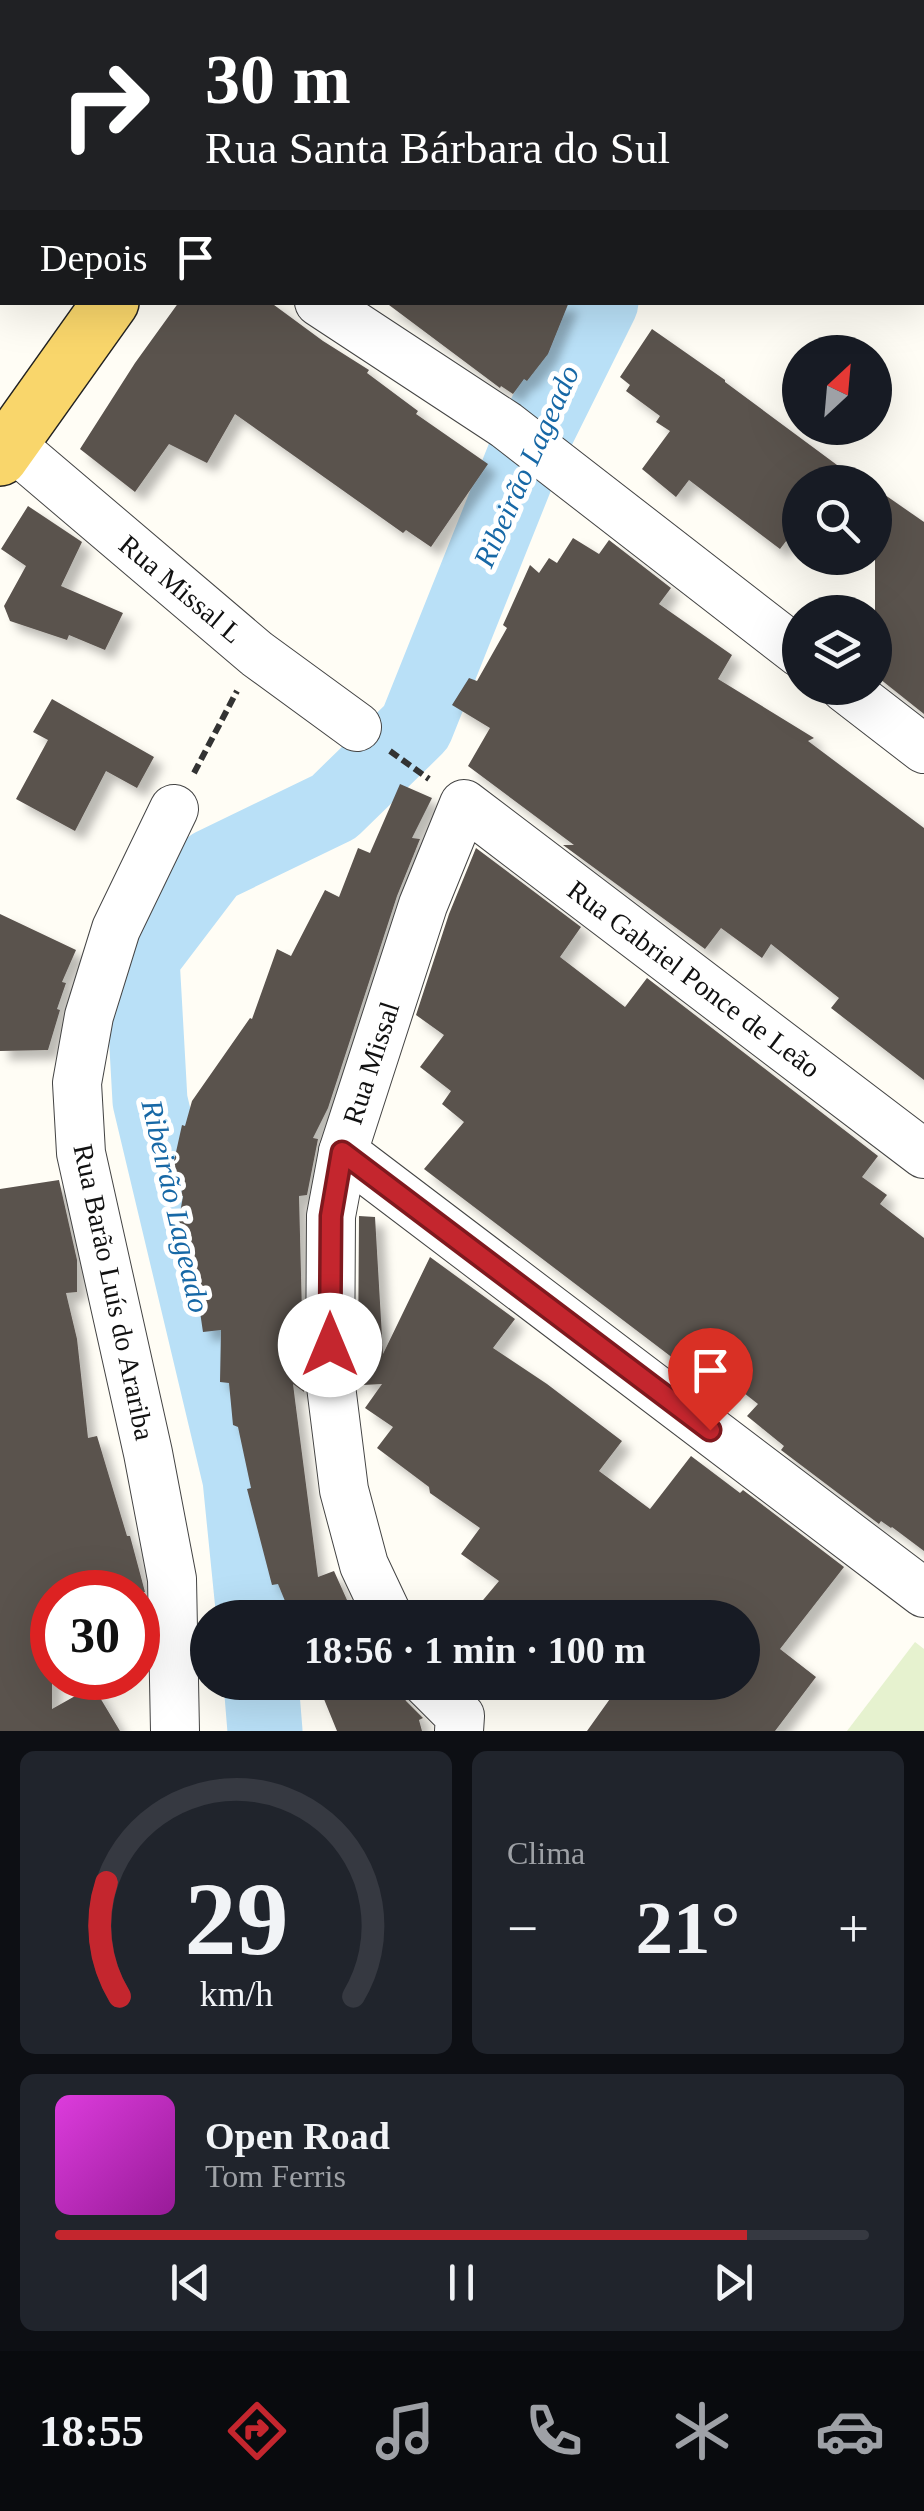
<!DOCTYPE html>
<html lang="pt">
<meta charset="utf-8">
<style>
body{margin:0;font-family:Georgia,serif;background:#20242c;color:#f1f3f6;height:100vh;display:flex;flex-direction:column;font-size:38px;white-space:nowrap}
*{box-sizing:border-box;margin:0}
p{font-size:32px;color:#9ea1a6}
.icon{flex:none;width:55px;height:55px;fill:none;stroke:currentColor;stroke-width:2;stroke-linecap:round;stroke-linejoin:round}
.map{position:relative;height:1731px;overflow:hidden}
.side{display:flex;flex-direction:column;gap:20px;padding:20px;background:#0d0f14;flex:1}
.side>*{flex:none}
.hud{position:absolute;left:0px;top:0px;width:925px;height:305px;box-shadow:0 10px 40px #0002;background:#202124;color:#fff;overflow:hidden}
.needle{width:65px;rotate:26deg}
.tools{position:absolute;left:782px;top:335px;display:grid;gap:20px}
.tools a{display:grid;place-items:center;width:110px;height:110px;border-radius:50%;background:#171b24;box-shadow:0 10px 40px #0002;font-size:50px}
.speed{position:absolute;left:30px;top:1570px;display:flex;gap:20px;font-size:50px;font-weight:700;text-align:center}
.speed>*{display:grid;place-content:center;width:130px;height:130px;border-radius:50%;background:#171b24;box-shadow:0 10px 40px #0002;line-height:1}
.speed .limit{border:15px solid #d22;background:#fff;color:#111}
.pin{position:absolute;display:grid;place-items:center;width:85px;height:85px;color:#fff;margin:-102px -42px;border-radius:50% 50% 50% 0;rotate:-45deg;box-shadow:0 0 10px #0007}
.pin .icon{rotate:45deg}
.me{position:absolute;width:110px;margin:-55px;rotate:0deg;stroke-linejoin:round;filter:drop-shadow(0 0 8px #0008)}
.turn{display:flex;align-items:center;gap:35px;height:210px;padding:0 40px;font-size:45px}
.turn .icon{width:130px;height:130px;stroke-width:2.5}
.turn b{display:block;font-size:70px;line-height:85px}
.then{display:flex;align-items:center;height:95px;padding:0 40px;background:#0003;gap:20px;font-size:38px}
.big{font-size:75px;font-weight:700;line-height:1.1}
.side .card{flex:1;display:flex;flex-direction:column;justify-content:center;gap:15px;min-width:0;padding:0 35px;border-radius:15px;background:#20242c}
.side .dial{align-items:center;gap:0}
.dial svg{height:260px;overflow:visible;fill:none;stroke:#363941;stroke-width:7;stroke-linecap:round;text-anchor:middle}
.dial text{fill:#f1f3f6;stroke:none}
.song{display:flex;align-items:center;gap:30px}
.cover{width:120px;height:120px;border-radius:15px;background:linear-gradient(135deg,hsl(300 70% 55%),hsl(300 70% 35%))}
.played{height:10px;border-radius:5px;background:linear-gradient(90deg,#c4262e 85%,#363941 85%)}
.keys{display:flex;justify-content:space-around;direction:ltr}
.heat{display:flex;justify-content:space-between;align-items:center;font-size:55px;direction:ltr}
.side .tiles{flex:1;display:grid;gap:20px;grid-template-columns:1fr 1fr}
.card:last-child{grid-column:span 2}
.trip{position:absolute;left:190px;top:1600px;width:570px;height:100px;border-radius:50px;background:#171b24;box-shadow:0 10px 40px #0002;font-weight:700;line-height:100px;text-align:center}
.tab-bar{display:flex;height:160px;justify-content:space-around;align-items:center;background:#090b0e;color:#9ea1a6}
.tab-bar .icon{width:70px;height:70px}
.tab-bar .selected{color:#c4262e}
.tab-bar b{font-size:45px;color:#f1f3f6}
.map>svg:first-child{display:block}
.pitch{fill:#e6f2cf}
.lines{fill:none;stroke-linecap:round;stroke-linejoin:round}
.river{stroke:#b9e0f7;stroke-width:75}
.building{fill:#5a524d;filter:url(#shadow)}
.minor-casing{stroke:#444;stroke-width:50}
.major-casing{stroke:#222;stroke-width:58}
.path{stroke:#333;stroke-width:6;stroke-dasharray:10 5;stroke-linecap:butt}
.minor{stroke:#fff;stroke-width:48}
.major{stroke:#f9d66b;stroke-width:55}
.route-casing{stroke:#7f191e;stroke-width:25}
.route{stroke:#c4262e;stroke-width:18}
.labels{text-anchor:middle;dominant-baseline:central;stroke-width:10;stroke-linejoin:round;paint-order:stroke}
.street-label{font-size:28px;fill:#111;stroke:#fff}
.water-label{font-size:30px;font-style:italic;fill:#1768a6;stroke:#fff}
</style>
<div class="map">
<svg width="924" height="1731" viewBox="0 0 924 1731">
<defs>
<filter id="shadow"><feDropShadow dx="9" dy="9" stdDeviation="5" flood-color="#0004"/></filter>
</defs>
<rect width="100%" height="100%" fill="#fffdf5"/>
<path class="pitch" d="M915,1642L924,1649V1731H847Z"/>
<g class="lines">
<g class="river">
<path d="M785,2L787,0"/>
<path d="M254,1618L240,1479L150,1101L142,958L212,866L334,807L416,727L524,457L601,302"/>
<path d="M261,1682L265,1731"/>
</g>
</g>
<g class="building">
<path d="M179,302H270L323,341L369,370L367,373L418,411L416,414L488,464L431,547L406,530L403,533L235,414L207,463L169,444L135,492L80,449L135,363Z"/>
<path d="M385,302H569L548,354L527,381L524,379L513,394L501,386L500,388Z"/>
<path d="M652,329L725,380V382L860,482H800V523L780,549L689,480L676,497L642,469L670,431L656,422L660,416L626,391L630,385L620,377Z"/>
<path d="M875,488L924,522V714L875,675Z"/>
<path d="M28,506L82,542L61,586L123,613L105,650L69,635L67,640L10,621L4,606L26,566L1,549Z"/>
<path d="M573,538L599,554L609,540L671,588L659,604L732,655L718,679L814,738L808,741L924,828V1080L831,1008L839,998L771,944L762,958L721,928L705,949L563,845H574L468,766L490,728L452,705L469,678L477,681L507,628L503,625L530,565L539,573L549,558L557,563Z"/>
<path d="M52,699L154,757L137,788L106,771L75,831L16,799L48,740L33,732Z"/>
<path d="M400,784L432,798L412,838L420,839L397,896L328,1108L313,1138L318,1139L307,1195L299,1196L304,1392L293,1384L295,1400L318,1577L334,1571L347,1600L337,1605L342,1618H292L278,1584L272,1585L247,1489L251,1488L238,1427L233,1425L229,1383L220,1382L221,1330L203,1332L190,1244L175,1242L183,1196H181L183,1181L170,1179L182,1125L185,1126L192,1101L250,1018L252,1019L277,949L291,956L325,890L339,897L358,848L370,853Z"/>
<path d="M476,848L581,927L560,957L625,1007L647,978L878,1156L862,1177L887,1195L880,1204L924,1238V1551L892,1527L891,1528L881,1521L879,1524L781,1450L784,1446L747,1416L758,1404L702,1360L690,1371L424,1169L464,1122L442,1104L451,1091L420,1067L444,1035L416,1015L449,914Z"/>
<path d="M0,914L76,950L62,982L66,983L57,1009L60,1010L48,1050L0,1051Z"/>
<path d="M59,1180L77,1260V1292L66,1293L77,1339L88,1438L97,1436L127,1536H130L145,1592H52V1709L93,1686L120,1731H0V1189Z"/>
<path d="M359,1216L375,1217L383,1354L430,1257L515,1319L493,1348L547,1384L622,1441L599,1471L650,1509L691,1456L740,1493L743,1490L844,1567L780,1649L816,1677L775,1731H587L622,1682H742V1618H468L499,1581L461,1554L480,1528L430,1493L429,1487L377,1448L393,1427L365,1408L382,1384L363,1385L358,1358Z"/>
<path d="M317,1682H399L400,1690L406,1701L423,1718L419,1720L422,1731H337Z"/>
</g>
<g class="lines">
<g class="minor-casing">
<g id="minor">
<path d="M922,66L924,65"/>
<path d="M0,79L2,81"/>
<path d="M319,302L506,425L800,653"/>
<path d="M10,444L257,654L357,727"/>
<path d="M845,688L924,749"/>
<path d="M174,809L116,929L89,1016L77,1083L81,1153L148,1453L172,1579L175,1731"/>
<path d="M343,1152L924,1593"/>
<path d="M389,1618L364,1565L344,1490L330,1378L331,1216L343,1152L423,905L464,804L924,1154"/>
<path d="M426,1682L460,1716L459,1731"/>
</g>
</g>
<g class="major-casing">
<g id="major">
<path d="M327,2L329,0"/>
<path d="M0,458L111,302"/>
</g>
</g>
<g class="path">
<path d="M390,751L429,779"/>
<path d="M194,773L237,691"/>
</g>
<use href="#minor" class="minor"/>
<use href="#major" class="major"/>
</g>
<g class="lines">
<g class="route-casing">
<path id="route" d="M330,1345L331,1216L342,1152L710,1430"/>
</g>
<use href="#route" class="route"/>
</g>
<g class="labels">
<g class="street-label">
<text transform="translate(181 589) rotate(40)">Rua Missal L</text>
<text transform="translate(694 979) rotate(37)">Rua Gabriel Ponce de Leão</text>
<text transform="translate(371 1063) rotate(-72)">Rua Missal</text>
<text transform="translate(114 1292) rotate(78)">Rua Barão Luís do Arariba</text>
</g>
<g class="water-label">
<text transform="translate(526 466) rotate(-66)">Ribeirão Lageado</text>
<text transform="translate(176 1206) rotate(77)">Ribeirão Lageado</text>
</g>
</g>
</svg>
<div class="tools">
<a><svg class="needle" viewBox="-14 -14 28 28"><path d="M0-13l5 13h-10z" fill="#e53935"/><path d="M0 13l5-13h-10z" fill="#9ea1a6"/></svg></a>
<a><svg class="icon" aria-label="search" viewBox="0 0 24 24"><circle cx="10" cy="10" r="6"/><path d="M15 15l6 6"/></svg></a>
<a><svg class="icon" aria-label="layers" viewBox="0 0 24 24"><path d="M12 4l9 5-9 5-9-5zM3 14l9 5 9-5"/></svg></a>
</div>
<div class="speed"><div class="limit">30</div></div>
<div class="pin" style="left:710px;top:1430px;background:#d93025"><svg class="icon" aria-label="arrive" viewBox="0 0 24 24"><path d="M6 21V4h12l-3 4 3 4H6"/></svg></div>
<svg class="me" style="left:330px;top:1345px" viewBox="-20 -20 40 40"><circle r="19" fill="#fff"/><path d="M0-13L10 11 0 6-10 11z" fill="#c4262e"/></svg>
<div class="trip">18:56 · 1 min · 100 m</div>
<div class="hud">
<div class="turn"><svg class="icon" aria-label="right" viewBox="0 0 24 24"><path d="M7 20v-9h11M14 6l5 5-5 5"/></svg><div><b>30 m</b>Rua Santa Bárbara do Sul</div></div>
<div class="then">Depois<svg class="icon" aria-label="arrive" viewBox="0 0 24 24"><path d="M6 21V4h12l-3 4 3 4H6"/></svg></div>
</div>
</div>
<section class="side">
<div class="tiles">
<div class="card dial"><svg viewBox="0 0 100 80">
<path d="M14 69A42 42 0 1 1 86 69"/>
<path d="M14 69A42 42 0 0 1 10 34" stroke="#c4262e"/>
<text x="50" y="56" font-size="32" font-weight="700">29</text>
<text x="50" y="72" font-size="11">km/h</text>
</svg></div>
<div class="card"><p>Clima</p>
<div class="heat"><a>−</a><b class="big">21°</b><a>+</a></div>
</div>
<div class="card">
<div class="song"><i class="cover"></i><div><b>Open Road</b><p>Tom Ferris</p></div></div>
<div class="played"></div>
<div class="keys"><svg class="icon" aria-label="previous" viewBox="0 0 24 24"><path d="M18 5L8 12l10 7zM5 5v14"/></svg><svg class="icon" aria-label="pause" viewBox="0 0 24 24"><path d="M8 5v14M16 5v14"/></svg><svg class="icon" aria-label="next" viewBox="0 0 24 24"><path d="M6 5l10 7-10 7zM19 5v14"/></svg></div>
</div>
</div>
</section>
<nav class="tab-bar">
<b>18:55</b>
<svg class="icon selected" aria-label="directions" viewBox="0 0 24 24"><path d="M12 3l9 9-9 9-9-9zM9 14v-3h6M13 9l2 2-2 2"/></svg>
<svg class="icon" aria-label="music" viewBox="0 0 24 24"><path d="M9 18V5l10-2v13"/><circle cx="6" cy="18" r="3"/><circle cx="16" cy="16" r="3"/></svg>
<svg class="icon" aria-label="phone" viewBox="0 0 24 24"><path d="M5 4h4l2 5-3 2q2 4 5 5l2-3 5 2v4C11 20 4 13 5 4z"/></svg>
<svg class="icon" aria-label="climate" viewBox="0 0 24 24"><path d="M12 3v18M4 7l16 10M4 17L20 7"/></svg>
<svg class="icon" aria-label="car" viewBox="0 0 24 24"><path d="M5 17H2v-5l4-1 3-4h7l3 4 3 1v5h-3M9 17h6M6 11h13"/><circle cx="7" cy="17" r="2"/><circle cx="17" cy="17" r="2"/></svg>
</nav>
